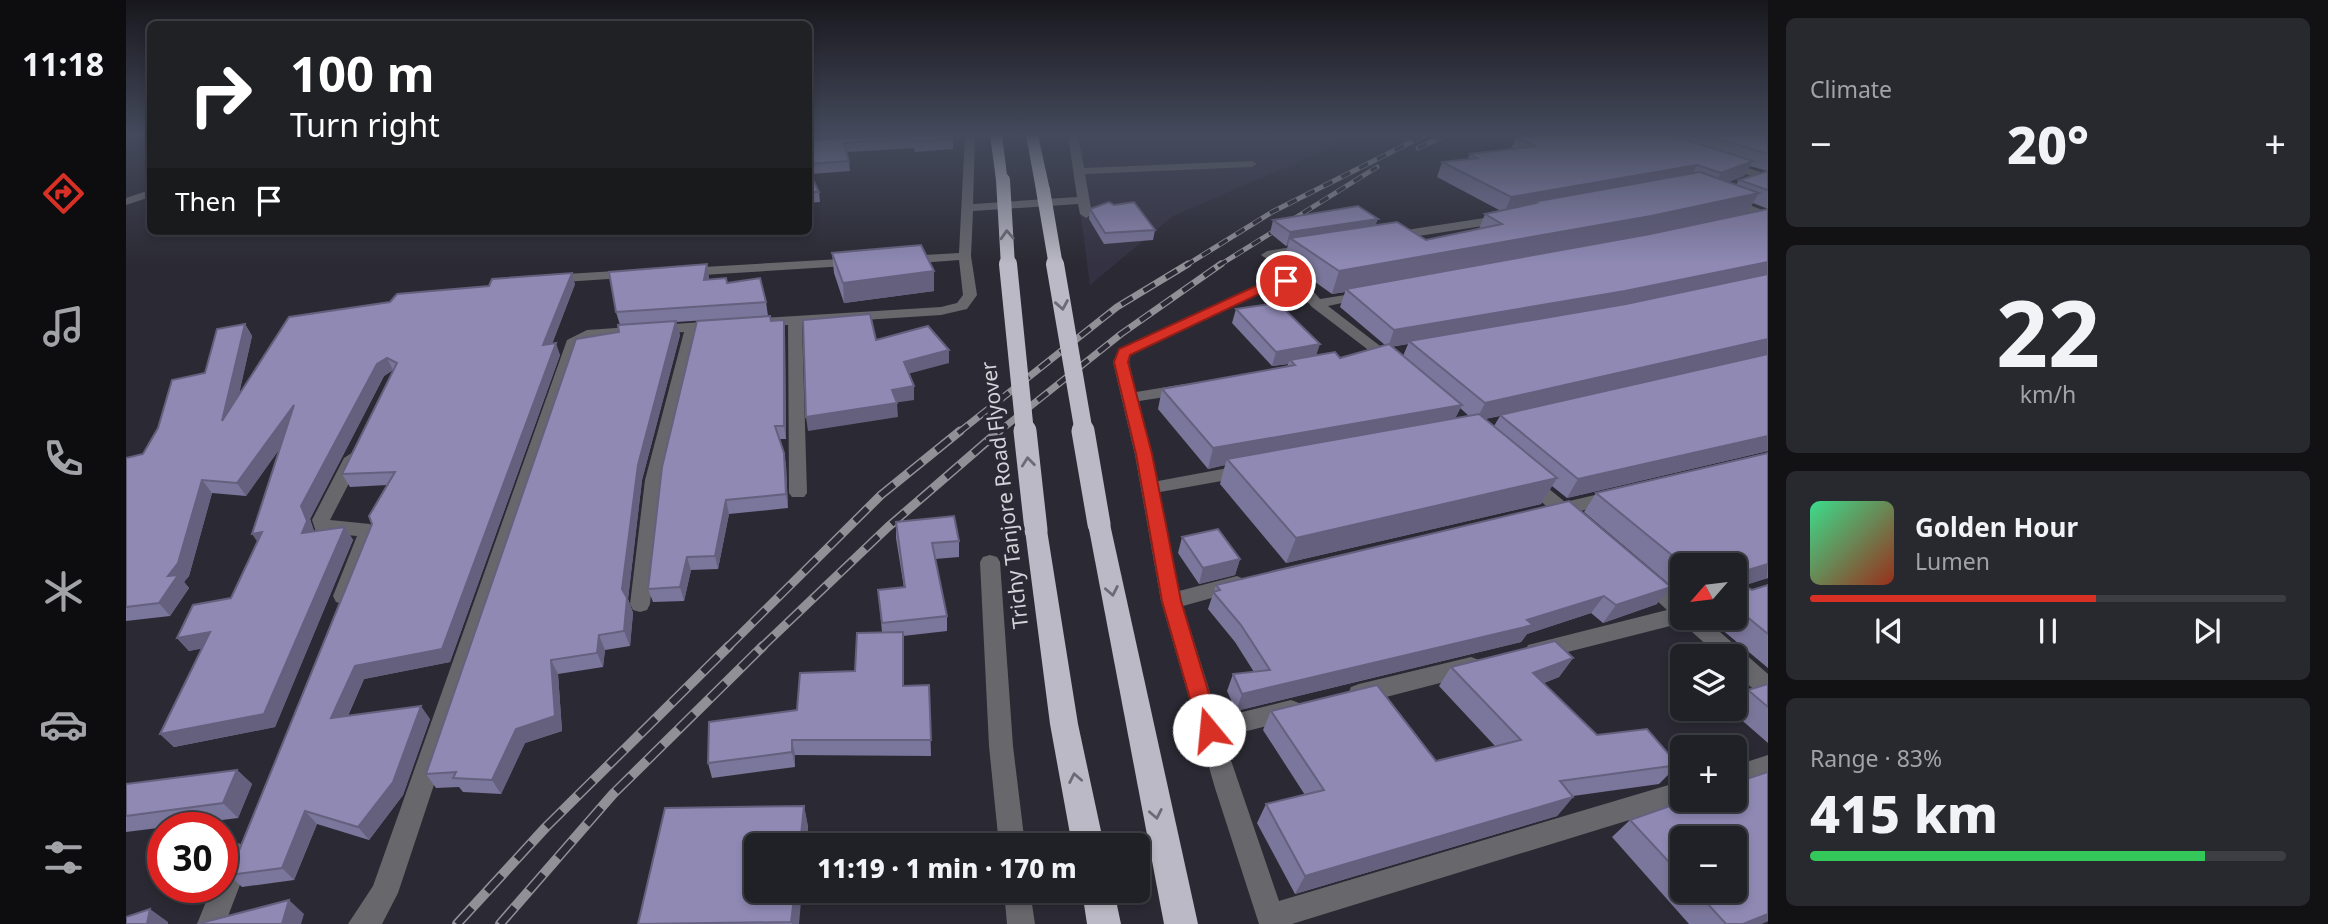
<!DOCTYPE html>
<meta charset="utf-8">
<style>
body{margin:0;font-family:"Noto Sans",sans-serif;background:#28282f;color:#f1f3f6;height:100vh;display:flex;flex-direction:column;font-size:26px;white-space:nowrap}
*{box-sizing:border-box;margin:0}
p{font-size:23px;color:#a2a3a7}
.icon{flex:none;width:38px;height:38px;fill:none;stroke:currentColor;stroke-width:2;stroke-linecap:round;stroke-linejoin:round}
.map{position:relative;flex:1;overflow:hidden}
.panel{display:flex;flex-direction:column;gap:18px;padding:18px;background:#121215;width:560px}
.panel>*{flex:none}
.guide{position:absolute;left:21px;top:21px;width:665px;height:214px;border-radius:10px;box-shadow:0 4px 10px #0003,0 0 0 2px #3d3e44;background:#202124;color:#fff;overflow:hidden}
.needle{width:46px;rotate:242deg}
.controls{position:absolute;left:1544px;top:553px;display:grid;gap:14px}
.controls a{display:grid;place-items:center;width:77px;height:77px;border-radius:10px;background:#202027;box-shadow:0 4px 10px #0003,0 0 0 2px #3d3e44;font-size:35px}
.speed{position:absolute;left:21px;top:812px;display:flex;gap:14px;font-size:35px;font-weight:700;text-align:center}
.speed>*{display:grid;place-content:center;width:91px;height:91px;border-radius:50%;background:#202027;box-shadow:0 4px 10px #0003,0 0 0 2px #3d3e44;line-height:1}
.speed .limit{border:10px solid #d22;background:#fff;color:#111}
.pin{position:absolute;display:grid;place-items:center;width:60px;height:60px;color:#fff;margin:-30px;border:4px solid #fff;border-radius:50%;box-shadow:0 2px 7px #0007}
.me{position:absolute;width:77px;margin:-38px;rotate:343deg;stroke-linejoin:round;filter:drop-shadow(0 0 5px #0008)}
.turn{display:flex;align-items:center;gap:24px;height:147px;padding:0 28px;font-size:32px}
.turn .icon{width:91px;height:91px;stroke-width:2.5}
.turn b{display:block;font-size:49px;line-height:60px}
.then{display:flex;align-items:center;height:66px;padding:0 28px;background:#0003;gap:14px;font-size:26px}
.big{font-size:52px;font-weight:800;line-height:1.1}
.panel .tile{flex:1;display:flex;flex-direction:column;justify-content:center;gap:10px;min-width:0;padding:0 24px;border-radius:10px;background:#28282f}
.panel .dial{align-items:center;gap:0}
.dial b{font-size:91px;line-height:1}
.song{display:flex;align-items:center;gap:21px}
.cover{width:84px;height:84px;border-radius:10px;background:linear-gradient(135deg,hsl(150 70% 55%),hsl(10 70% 35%))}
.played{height:7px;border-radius:4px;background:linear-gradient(90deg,#d93025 60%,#3d3e44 60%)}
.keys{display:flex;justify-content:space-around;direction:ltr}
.heat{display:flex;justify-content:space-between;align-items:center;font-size:38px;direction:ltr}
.charge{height:10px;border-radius:5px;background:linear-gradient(90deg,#34c759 83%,#3d3e44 0)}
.trip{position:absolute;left:618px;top:833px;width:406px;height:70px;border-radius:10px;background:#202027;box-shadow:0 4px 10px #0003,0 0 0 2px #3d3e44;font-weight:800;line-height:70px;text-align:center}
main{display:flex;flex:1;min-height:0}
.menu{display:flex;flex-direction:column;width:126px;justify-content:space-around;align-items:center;background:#0d0d10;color:#a2a3a7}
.menu .icon{width:49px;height:49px}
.menu .active{color:#d93025}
.menu b{font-size:32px;color:#f1f3f6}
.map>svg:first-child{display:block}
.built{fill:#343242}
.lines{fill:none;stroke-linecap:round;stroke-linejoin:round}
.minor{fill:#67676c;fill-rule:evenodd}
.highway{fill:#bab9c5;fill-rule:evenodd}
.rail-far3-casing{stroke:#919097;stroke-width:5}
.rail-far2-casing{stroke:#919097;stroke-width:7}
.rail-far1-casing{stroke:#919097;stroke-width:9}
.rail-casing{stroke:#919097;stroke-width:10}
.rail-far3{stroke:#2b2a34;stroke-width:3.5;stroke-dasharray:10;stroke-linecap:butt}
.rail-far2{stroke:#2b2a34;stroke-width:4.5;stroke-dasharray:13;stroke-linecap:butt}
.rail-far1{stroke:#2b2a34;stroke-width:6;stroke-dasharray:18;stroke-linecap:butt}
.rail{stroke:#2b2a34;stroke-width:7;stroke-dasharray:22;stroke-linecap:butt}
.highway-bridge-far2{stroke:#bab9c5;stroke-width:14}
.highway-bridge-far1{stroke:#bab9c5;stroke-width:18}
.highway-bridge{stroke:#bab9c5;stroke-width:23}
.wall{fill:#7b769b;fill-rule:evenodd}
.shaded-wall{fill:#64607e}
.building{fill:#8f89b4;stroke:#64607e;stroke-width:2}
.oneway{stroke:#6b6a75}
.route{fill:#d93025;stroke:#8d1f18;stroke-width:2}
.labels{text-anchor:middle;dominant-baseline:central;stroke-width:7;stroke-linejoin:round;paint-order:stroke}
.street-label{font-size:21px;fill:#d4d3d9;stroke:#2b2a34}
</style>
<main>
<nav class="menu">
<b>11:18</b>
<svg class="icon active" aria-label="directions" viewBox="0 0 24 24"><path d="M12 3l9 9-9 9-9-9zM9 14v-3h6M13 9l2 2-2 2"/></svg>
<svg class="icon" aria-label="music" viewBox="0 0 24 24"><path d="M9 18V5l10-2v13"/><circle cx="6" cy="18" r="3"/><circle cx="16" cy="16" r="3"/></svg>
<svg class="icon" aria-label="phone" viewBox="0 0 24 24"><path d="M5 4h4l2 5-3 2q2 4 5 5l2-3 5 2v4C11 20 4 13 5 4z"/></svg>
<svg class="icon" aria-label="climate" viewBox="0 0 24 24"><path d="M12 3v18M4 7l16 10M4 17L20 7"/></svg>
<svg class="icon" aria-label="car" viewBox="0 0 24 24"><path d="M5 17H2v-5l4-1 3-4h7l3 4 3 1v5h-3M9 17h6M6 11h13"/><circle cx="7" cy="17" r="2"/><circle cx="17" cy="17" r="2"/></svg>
<svg class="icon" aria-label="filters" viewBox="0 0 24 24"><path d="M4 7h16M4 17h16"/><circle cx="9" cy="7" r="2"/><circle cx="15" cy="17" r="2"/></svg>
</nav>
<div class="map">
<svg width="1642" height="924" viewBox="0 0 1642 924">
<rect width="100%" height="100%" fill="#2b2a34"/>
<path class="built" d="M944,135H1235L1047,216L964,285Z"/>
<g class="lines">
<g class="minor">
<path d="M839,135H849L847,204L951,197L942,135H952L958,168L1126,161L1131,164L1126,167L959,174L966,214L960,218L954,214L952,204L847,211L845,256L851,295L841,309L815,315L676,324L681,493L678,497H666L663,493L662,325L637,326L630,322L637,318L815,307L831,303L837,295L833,260L780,264L774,260L780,256L833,253Z"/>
<path d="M1600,162L1642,174V181L1596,167L1595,165Z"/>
<path d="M24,190V197L0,205V198Z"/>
<path d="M1599,199H1607L1642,212V220L1599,203Z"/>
<path d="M1378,215L1382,216V222L1267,240L1261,236L1267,232Z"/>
<path d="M1184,244L1188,245V251L1141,259L1135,255L1141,251Z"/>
<path d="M731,258L738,262L736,265L560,276L553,272L560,268Z"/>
<path d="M507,270L512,271V277L423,283L416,279L423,275Z"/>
<path d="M1147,278L1178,281L1194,299L1244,291V297L1202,306L1275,362L1272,365H1262L1186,307L1169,288L1149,286L1005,354L1003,362L1010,392L1059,384L1067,389L1059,394L1013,401L1032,481L1118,465L1127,471L1118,477L1034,492L1053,591L1111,576L1118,579L1121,584L1118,589L1057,606L1092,718L1165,700L1173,703L1177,710L1173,717L1165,720L1097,737L1153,901L1556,781V800L1565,801L1166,924H1133L1089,788L1035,601L1009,455L987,362L993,349Z"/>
<path d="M591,321L598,325L596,328L572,331L537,480L524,604L521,610L514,612L507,610L504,604L519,480L558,332L464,338L455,343L272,893L256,924H222L247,886L441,340L461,330Z"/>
<path d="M227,452L236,458L204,520L244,524L251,536L227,596L224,602L217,604L210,602L207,596L231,536L190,532L186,520L218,458Z"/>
<path d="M1404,476L1410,478L1439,502L1486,491L1495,497L1492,501L1451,512L1455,518L1453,523L1446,525L1432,516H1421L1419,511L1421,507L1395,482Z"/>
<path d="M864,555L871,557L874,562L887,746L899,845H873L863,746L854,562L857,557Z"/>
<path d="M1521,574L1528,577L1556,599V618H1578L1642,674V698L1634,695L1608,672V656H1593L1556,623L1410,660L1402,657L1399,651L1402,645L1541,610L1511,582L1514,577Z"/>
<path d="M1345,657L1353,660L1356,666L1353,672L1345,675L1233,704L1225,701L1222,694L1225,687L1233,684Z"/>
<path d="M1642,755V777L1608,788V766Z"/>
<path d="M112,843L121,847L125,856L99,924H71L86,887H96V862L103,847Z"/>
<path d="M878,891H904L909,924H881Z"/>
</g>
<g class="highway">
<path d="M864,135H876L882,183L870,180Z"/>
<path d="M900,135H912L924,190L922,193L910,190Z"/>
<path d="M973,516L981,518L984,524L1072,924H1038L962,524L965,518Z"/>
<path d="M910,522L918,524L921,530L952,724L978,845H946L924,724L899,530L902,524Z"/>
<path d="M956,891H988L995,924H961Z"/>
</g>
<g class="rail-far3-casing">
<g id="rail-far3">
<path d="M1292,148L1320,135"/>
<path d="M1059,266L1146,212L1299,135"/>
<path d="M1092,266L1251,167"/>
</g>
</g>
<g class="rail-far2-casing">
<g id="rail-far2">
<path d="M832,433L991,307L1062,264"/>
<path d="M871,433L995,334L1095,264"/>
</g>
</g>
<g class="rail-far1-casing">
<g id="rail-far1">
<path d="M601,648L755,495L834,431"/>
<path d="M635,648L762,527L873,431"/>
</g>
</g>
<g class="rail-casing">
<g id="rail">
<path d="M331,924L420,827L603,646"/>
<path d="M374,924L487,794L637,646"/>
</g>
</g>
<use href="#rail-far3" class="rail-far3"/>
<use href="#rail-far2" class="rail-far2"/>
<use href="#rail-far1" class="rail-far1"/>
<use href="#rail" class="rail"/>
<g class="highway-bridge-far2">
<path d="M877,180L882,266"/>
<path d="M917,190L930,266"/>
</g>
<g class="highway-bridge-far1">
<path d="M882,264L899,433"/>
<path d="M929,264L958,433"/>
</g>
<g class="highway-bridge">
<path d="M899,431L910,530"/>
<path d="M957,431L973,524"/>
</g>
</g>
<g class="wall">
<path d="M682,135H779L682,138Z"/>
<path d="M795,135L827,139V149L789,152L788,148L721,152L723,161L724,171L685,174L693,192L694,202L682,203V140Z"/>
<path d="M1402,135H1642V451L1441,498L1426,486L1415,504L1160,563L1094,484L1099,465L1082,469L1032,409L1036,389L1161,367L1162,364L1146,366L1106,323L1110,309L1191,355L1214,358L1259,345L1214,307L1219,292L1206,294L1158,260L1162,245L1160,246L1144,233L1147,220L1250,225L1300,240L1353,229L1359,214L1375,211L1311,177L1316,162L1342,159L1344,154L1385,149L1390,138ZM1624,166L1641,171L1613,180L1610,185L1602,182L1618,176ZM1627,203L1642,209L1620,214ZM1282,344L1277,356L1265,347ZM1334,408L1343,416L1329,418ZM1374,416L1368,426L1359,419Z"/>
<path d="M964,209L1029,230L1027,240L978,244L963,219Z"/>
<path d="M706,253L808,291L718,303L708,273Z"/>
<path d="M581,264L583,280L601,283L640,302L642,316L550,322L554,335L516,480L502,599L507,613L504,646L479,650L477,667L432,674L436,731L399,743L375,794L337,792L333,787L310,788L300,774L493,332L494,325L490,312Z"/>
<path d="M449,284L426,344L434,355L324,662L238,679L222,716L304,719L277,795L243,840L191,824L168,880L116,887L103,875L261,485L224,487L216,474L268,370H267L258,376L184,519L188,531L219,527L227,540L149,727L48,747L34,734L76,648L63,651L51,638L105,598L131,542L154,448L120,496L86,493L63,576L58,582L63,588L44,616L0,621V458L17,454L79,373L119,324L126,336L113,394Z"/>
<path d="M658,320L659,332L660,439H654L658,453L660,466L662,508L603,514L592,569L565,570L558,601L527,602L522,589L645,321Z"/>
<path d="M1642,453V578L1622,584V588L1626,590L1642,585V668L1582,618H1608V565H1556V595L1458,512L1470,493Z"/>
<path d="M1443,501L1531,604L1477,623L1465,613L1401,634L1395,642L1110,711L1101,691L1107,674L1128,672L1109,642L1082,609L1090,585Z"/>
<path d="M770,522L833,541V557L809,559L821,616V631L777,636L778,686L803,685L805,756L669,755V767L586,778L582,763L671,710L729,671L756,632L752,590L778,588L770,538Z"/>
<path d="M1056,537L1114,559L1109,575L1073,584L1052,553Z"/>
<path d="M1447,658L1433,677L1418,683L1471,735L1552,765L1533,784L1447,796V797L1431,816L1169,894L1131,823L1140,804L1179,795L1137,730L1145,711L1310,761L1369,746L1313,686L1325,667Z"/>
<path d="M1642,684V743L1603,709H1608V704L1622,690Z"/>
<path d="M111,770L126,784L112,818L0,832V784Z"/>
<path d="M1642,772V921L1635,924H1563L1486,837L1504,820L1561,800H1608V783ZM1556,838H1608V891H1556Z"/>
<path d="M678,806L682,827L680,845H630L673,924H512Z"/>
</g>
<g class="shaded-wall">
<path d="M1627,161L1618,176L1586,188L1595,173Z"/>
<path d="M1571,165L1563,180L1407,202L1404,208L1378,213L1385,197Z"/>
<path d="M1633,193L1620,214L1513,237L1220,289L1219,292L1206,294L1213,271Z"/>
<path d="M1252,219L1247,232L1164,238L1162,245L1160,246L1164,232Z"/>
<path d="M1642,262V276L1489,308L1283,341L1282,344L1262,347L1268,330Z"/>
<path d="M581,264L583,277L581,294L578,280Z"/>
<path d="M808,271V291L718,303L717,283Z"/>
<path d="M446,273L449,284L421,357L417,345Z"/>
<path d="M658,320L659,332L660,439L658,426Z"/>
<path d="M550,321L554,335L516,480L502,599L507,613L504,646L498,631L496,589L512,465Z"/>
<path d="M119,324L126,336L104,433L96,421Z"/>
<path d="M1642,339V354L1350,421L1359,403Z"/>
<path d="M430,343L434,355L324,662L238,679L215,731L205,718L229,666Z"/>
<path d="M1194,344L1189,359L1164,360L1162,364L1146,366L1150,352Z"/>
<path d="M823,350V363L778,375V362Z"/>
<path d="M261,358L267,370L258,376L184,519L189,534L176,533L175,506L251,364Z"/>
<path d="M788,386V400L767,403L766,390Z"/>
<path d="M771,403L772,417L682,431L680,417Z"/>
<path d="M168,405L176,418L120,496L111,483Z"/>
<path d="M1336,405L1326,425L1101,459L1099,465L1082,469L1087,448Z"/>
<path d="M1642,436V451L1441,498L1452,479Z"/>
<path d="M658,453L660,466L662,508L660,494Z"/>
<path d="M1431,478L1415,504L1160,563L1170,538Z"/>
<path d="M76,480L86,493L63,576L58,582L63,588L44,616L33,603Z"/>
<path d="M600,500L603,514L592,569L589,556Z"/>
<path d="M219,527L227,540L149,727L48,747L34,734Z"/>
<path d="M136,532L135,547L126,534Z"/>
<path d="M561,557L565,570L558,601L554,587Z"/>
<path d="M1114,559L1109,575L1073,584L1077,568Z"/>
<path d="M1642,564L1641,578L1608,589L1622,570Z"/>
<path d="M1545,587L1531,604L1477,623L1490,605Z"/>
<path d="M1478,596L1465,613L1401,634L1395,642L1110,711L1116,694L1401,620Z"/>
<path d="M84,632L96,645L63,651L51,638Z"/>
<path d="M473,635L479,650L477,667L471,653Z"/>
<path d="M1447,658L1433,677L1393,692L1407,673Z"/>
<path d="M425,660L432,674L436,731L399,743L375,794L366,780L390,729Z"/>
<path d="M295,706L304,719L277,795L243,840L232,827Z"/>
<path d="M666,740L669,755V767L666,752Z"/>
<path d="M111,770L126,784L112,818L97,803Z"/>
<path d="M1447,797L1431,816L1169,894L1179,876Z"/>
<path d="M678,806L682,827L680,845H674Z"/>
<path d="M179,811L191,824L168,880L156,868Z"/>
<path d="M669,891H676L673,924H666L665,922Z"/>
<path d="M163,900L178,914L175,924H156Z"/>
<path d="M24,909L42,922V924H21Z"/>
<path d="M1642,914V921L1635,924H1617Z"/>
</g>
<g class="building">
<path d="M795,135H824L827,139L789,142L787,138L718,143L723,161L682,164V140Z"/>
<path d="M1402,135H1545L1627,161L1595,173L1571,165L1385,197L1316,162L1351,158L1344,154L1410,146L1390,138Z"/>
<path d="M1579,135H1642V154Z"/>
<path d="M682,169L693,192H682Z"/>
<path d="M1642,171V190L1613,180Z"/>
<path d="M1574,172L1633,193L1525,216L1213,271L1164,238L1271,222L1300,240L1376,224L1359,214L1410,203L1407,202Z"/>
<path d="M983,202L988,205L1008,202L1029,230L979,233L964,209Z"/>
<path d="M1232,206L1252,219L1164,232L1147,220Z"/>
<path d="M1642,209V262L1499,291L1268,330L1220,289L1524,234Z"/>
<path d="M795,245L808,271L717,283L706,253Z"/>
<path d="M581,264L578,280L600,278L601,283L634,278L640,302L490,312L483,272Z"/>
<path d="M446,273L417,345L430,343L316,649L229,666L205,718L295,706L267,782L232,827L179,811L156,868L103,875L246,524L243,516L269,472L216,474L271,363L261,358L251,364L175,506L181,521L176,533L219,527L138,714L34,734L84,632L51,638L67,605L105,598L136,532L126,534L168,405L111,483L76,480L52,563L42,576L52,575L33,603L0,607V458L17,454L32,428L46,380L79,373L91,329L119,324L96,421L163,317L264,302L271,294L363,286L366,279Z"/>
<path d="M1642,274V339L1359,403L1283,341L1500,304Z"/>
<path d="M1152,303L1194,344L1150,352L1110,309Z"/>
<path d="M744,314L750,340L802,326L823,350L778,362L788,386L766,390L771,403L680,417L677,320Z"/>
<path d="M644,316L645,321L658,320V426H649L658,453L660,494L600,500L589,556L561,557L554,587L522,589L536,467L571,321Z"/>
<path d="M550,321L512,465L496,589L501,598L498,631L473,635L471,653L425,660L429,716L390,729L366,780L327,778L330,772L300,774L450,339L493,332L492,325Z"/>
<path d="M1263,344L1336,405L1087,448L1036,389L1169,365L1164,360L1209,352L1214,358Z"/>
<path d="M1642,354V436L1452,479L1374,415Z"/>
<path d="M1353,414L1431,478L1170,538L1101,459Z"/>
<path d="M1642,453V564L1622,570V588L1626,590L1642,585V634L1608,606V565H1558L1470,493Z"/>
<path d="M1443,501L1545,587L1490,605L1478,596L1401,620L1407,625L1116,694L1107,674L1144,670L1115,625L1087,592L1094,590L1090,585Z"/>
<path d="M828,516L833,541L806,543L821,616L756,623L752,590L779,587L770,522Z"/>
<path d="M1092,529L1114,559L1077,568L1056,537Z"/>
<path d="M777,632V686L803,685L805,740H666V752L582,763L583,722L671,710L674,673L729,671L731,633Z"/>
<path d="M1429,641L1447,658L1407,673L1471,735L1521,729L1552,765L1434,781L1447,797L1179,876L1140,804L1198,790L1145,711L1251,685L1310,761L1395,740L1325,667Z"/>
<path d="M1642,684V707L1622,690Z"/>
<path d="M111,770L97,803L0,816V784Z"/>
<path d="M1642,772V914L1617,924H1600L1570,891H1608V838H1556V876L1504,820L1561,800H1608V783Z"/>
<path d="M678,806L674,845H630V891H669L665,922L512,924L539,808Z"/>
<path d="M163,900L156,924H71Z"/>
<path d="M24,909L21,924H0V917Z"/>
</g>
<defs><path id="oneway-chevron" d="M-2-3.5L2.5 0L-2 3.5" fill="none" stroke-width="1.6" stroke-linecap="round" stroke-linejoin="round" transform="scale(1.75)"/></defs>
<g class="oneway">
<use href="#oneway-chevron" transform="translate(881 235) rotate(-93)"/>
<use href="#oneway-chevron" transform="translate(936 305) rotate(80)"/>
<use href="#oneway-chevron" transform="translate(902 462) rotate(-96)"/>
<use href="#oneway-chevron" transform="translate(986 591) rotate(79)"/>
<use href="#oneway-chevron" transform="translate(949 778) rotate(-101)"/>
<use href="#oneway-chevron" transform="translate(1030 814) rotate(79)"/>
</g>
<linearGradient id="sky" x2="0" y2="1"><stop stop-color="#18171d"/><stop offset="0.51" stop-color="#444a5c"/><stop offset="1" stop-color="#444a5c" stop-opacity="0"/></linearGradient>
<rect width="1642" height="264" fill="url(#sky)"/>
<path class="route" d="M1160,277L1166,281L1164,283L1150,286L1004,355L1002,362L1026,454L1055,601L1094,730L1091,736L1083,739L1076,736L1073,730L1036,601L1010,454L988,362L993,349L1143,280Z"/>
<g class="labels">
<g class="street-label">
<text transform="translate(878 495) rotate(-97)">Trichy Tanjore Road Flyover</text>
</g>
</g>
</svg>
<div class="controls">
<a><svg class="needle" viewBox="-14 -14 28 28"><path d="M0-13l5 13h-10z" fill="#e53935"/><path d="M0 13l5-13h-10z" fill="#a2a3a7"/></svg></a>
<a><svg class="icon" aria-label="layers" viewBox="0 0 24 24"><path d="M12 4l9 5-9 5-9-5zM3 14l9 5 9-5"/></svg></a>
<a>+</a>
<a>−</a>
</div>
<div class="speed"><div class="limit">30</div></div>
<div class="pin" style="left:1160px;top:281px;background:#d93025"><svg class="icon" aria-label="arrive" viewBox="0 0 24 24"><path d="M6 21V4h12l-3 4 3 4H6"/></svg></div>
<svg class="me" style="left:1083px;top:730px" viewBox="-20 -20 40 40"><circle r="19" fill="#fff"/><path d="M0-13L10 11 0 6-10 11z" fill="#d93025"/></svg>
<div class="trip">11:19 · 1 min · 170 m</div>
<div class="guide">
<div class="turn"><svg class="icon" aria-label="right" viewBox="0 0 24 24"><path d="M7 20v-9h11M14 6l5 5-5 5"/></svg><div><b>100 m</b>Turn right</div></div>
<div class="then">Then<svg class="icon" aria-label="arrive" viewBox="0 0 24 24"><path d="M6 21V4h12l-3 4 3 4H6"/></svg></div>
</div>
</div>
<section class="panel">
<div class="tile"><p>Climate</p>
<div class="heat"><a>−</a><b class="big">20°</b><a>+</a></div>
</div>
<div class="tile dial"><b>22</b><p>km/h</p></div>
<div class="tile">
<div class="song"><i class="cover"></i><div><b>Golden Hour</b><p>Lumen</p></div></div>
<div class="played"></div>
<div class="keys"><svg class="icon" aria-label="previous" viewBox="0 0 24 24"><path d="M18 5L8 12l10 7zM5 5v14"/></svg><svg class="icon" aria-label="pause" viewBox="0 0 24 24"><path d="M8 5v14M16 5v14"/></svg><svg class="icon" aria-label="next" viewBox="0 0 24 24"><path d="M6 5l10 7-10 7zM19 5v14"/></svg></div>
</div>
<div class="tile"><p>Range · 83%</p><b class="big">415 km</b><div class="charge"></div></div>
</section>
</main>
